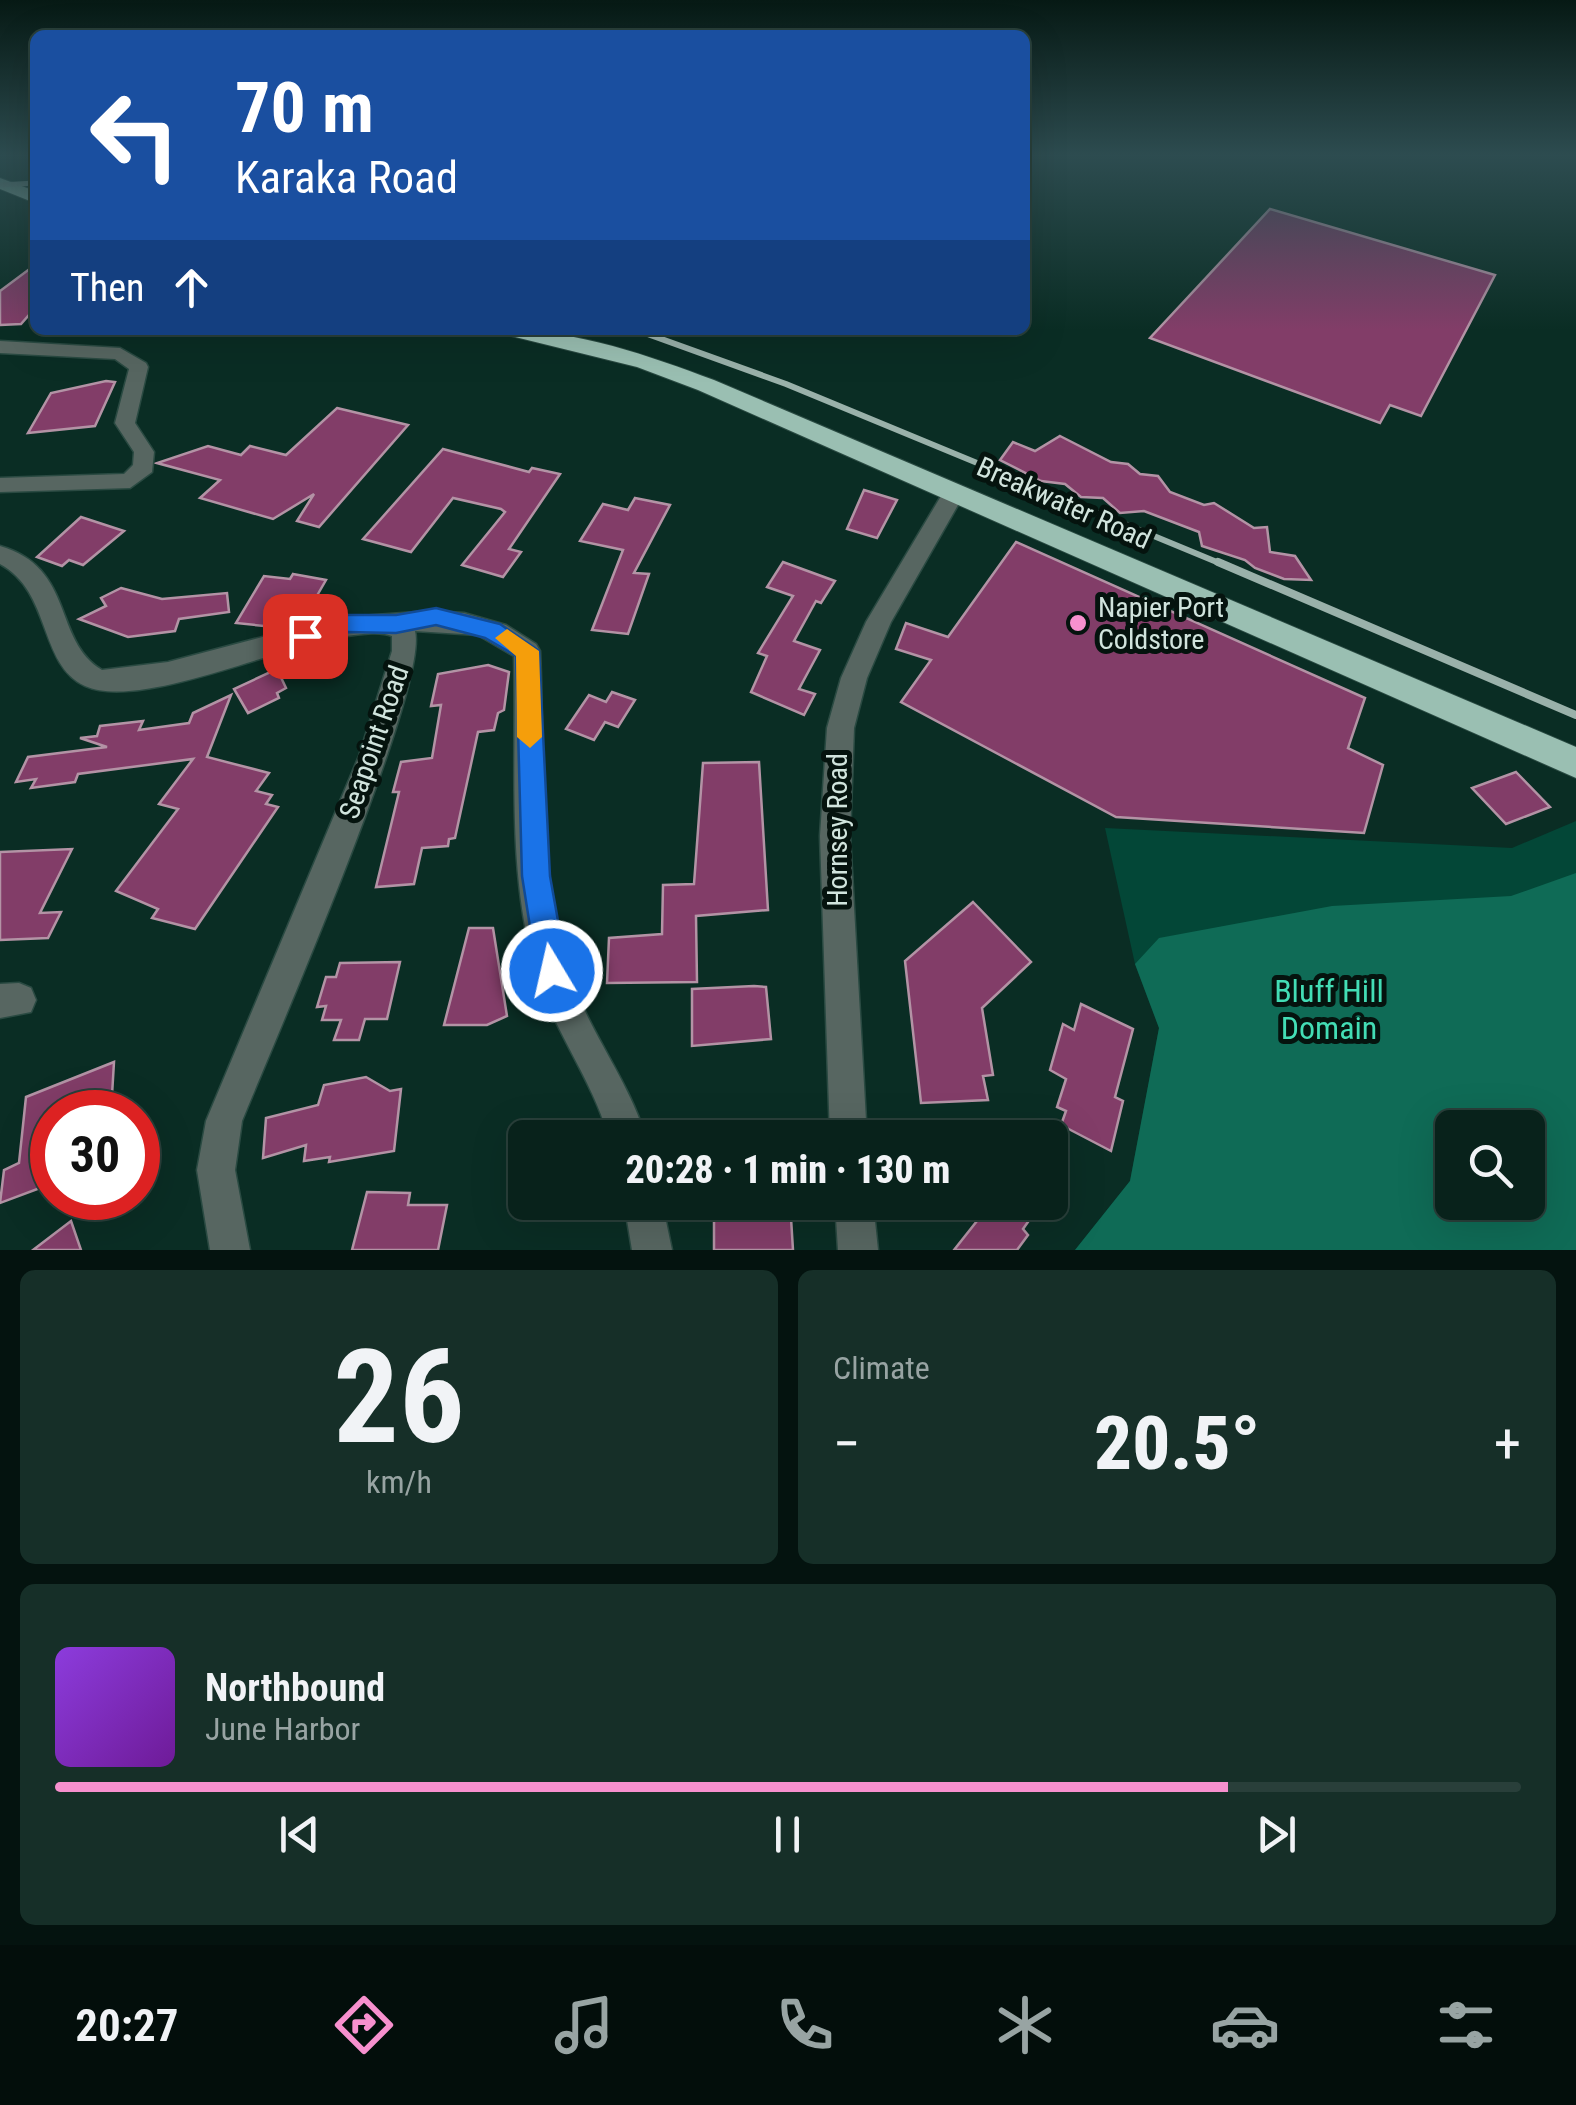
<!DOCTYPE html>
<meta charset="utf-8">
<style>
body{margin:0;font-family:"Roboto Condensed",sans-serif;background:#162f28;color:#f1f3f6;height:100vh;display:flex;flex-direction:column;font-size:38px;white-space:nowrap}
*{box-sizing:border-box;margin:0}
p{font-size:32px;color:#98a4a3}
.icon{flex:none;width:55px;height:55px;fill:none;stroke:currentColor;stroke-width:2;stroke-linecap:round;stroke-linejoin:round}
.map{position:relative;height:1250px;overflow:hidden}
.panel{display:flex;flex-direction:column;gap:20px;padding:20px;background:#04130f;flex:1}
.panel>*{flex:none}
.banner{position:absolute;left:30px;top:30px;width:1000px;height:305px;border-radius:15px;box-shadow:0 10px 40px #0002,0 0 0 2px #293f3a;background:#1a4fa0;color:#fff;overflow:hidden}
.buttons{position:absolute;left:1435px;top:1110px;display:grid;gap:20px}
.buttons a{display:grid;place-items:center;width:110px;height:110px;border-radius:15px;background:#08221b;box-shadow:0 10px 40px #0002,0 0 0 2px #293f3a;font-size:50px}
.speed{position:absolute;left:30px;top:1090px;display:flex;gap:20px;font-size:50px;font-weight:700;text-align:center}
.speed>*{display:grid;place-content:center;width:130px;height:130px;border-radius:50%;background:#08221b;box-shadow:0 10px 40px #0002,0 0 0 2px #293f3a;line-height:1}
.speed .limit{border:15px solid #d22;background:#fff;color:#111}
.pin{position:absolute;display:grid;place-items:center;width:85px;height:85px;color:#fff;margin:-42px;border-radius:20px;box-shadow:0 5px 15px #0006}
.me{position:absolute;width:110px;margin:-55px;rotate:351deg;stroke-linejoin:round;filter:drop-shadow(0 0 8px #0008)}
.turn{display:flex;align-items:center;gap:35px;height:210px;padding:0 40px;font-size:45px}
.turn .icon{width:130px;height:130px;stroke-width:2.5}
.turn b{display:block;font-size:70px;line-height:85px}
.then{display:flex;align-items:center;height:95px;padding:0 40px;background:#0003;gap:20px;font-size:38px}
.big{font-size:75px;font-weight:800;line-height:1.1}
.panel .card{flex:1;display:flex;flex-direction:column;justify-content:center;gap:15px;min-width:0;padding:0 35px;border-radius:15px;background:#162f28}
.panel .dial{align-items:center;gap:0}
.dial b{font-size:130px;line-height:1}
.song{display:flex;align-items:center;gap:30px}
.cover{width:120px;height:120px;border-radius:15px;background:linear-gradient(135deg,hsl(270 70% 55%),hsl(280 70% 35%))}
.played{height:10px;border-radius:5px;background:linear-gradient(90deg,#f790ce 80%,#293f3a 80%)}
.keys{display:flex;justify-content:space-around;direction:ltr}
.heat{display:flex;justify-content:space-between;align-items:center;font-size:55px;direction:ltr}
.panel .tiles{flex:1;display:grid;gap:20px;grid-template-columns:1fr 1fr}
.card:last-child{grid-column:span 2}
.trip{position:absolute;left:508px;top:1120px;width:560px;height:100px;border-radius:15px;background:#08221b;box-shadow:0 10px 40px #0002,0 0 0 2px #293f3a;font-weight:800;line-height:100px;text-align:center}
.tabs{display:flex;height:160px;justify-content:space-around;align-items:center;background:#030e0b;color:#98a4a3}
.tabs .icon{width:70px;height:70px}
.tabs .on{color:#f790ce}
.tabs b{font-size:45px;color:#f1f3f6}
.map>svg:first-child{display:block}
.green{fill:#034737;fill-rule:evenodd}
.forest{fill:#0f6b56;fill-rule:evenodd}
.building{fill:#823d68;stroke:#b393a5;stroke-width:2.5}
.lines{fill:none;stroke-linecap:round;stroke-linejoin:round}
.minor-casing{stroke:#2a4a42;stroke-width:3}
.highway-casing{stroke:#2a4a42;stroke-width:2}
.minor{fill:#576661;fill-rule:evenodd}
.highway{fill:#9abfb2;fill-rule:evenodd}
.rail-far2{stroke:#9ab1aa;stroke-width:5}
.rail-far1{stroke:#9ab1aa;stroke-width:6}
.rail{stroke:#9ab1aa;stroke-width:8}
.route{fill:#1a73e8;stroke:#114b97;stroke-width:2.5}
.slow{fill:#f59e0b}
.poi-dot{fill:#f790ce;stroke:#05130e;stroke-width:4}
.labels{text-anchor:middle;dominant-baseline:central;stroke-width:10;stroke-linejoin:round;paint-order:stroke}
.street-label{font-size:28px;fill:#d1e4dd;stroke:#05130e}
.poi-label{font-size:28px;fill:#d1e4dd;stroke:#05130e;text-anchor:start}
.near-park-label{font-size:32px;fill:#43ddb5;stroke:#05130e}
</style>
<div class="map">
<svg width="1576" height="1250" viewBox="0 0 1576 1250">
<rect width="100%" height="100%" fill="#0a2d24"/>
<path class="green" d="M1576,821V1250H1075L1130,1181L1159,1028L1135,964L1105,828L1512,848ZM1452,1128H1528V1202H1452Z"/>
<path class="forest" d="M1576,873V1250H1075L1130,1181L1159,1028L1135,964L1159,938L1332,906L1511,896ZM1452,1128H1528V1202H1452Z"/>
<g class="building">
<path d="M1270,209L1495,275L1421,416L1390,405L1380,423L1150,338Z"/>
<path d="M35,265V308L21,324L0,325V291Z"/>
<path d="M106,381L115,382L95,426L28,433L51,393Z"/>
<path d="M337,408L408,425L319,527L297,521L314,494L273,519L200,498L220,480L157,463L208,446L241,455L250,446L286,455Z"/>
<path d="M1060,436L1111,462L1128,464L1140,474L1158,476L1170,492L1204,505L1214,503L1254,528L1267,527L1270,552L1295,556L1311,580L1284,579L1255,568L1245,560L1202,546L1199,532L1144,511L1120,513L1103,498L1081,497L1065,484L1041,481L1000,460L1013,442L1035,451Z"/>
<path d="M443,449L529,472L532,468L560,474L509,549L521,552L503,577L462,565L505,512L501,509L453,498L411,552L363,539Z"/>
<path d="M864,490L897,500L877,538L847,529Z"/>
<path d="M635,498L670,505L634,573L649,574L628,634L592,630L623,550L580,541L603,504L628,510Z"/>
<path d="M81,517L124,531L83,565L69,560L62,566L37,557Z"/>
<path d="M1016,542L1365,698L1348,748L1383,765L1364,833L1116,817L901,702L931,660L896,649L906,623L948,637Z"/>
<path d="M783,562L835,581L821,603L816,601L794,641L820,650L799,689L815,694L804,715L751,692L767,656L758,653L793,596L767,587Z"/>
<path d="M293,574L326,580L311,606L302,605L281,616L274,627L236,623L264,576L290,579Z"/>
<path d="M121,588L162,599L227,593L229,612L179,619L175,631L128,637L79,619L106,606L101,598Z"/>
<path d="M488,665L509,672L504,710L498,713L494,730L478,732L455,838L449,839L448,846L422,848L414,884L376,887L399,792H393L401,762L432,758L441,705L431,706L438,674Z"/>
<path d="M277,669L286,688L277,693L279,698L248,713L234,689Z"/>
<path d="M612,692L635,700L618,727L605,722L594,740L566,729L589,695L606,702Z"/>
<path d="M231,695L207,757L269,773L256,791L272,795L266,804L278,807L195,929L152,918L158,909L116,891L178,809L159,804L193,759L78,774L75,782L31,788L36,779L16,782L28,757L107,747L80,738L97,736L100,726L143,721L139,730L189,723L193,713Z"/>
<path d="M759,762L768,910L696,916L697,982L607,983L609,938L662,934L663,885L694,884L703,763Z"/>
<path d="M1516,772L1550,807L1506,824L1472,788Z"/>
<path d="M72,849L40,913L61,912L48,938L0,940V852Z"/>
<path d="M973,902L1031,962L982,1008L993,1075L983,1076L988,1100L921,1103L905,961Z"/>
<path d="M469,928H493L507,1016L487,1025H444Z"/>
<path d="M400,962L387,1019H365L359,1040H334L341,1020H322L326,1006L317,1007L326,977H336L340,963Z"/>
<path d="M754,986L766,987L771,1039L692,1046V989Z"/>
<path d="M1081,1004L1133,1029L1115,1097L1123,1101L1111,1151L1061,1125L1066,1111L1057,1107L1066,1079L1050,1070L1063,1024L1074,1030Z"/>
<path d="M114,1062L111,1112H52L48,1185L0,1203L4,1170L19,1163L26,1097Z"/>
<path d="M366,1077L390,1091L401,1089L394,1151L329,1162L330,1157L304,1161L306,1145L263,1158L266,1118L318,1105L324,1085Z"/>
<path d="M367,1192L410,1193L408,1205H447L438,1250H352Z"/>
<path d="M714,1202H790L793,1250H714Z"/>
<path d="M992,1202H1042L1023,1229L1028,1235L1017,1250H954Z"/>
<path d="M71,1221L81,1250H33Z"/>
</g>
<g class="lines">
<g class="minor-casing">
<g id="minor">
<path d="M0,341L120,348L146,363L148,367L135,423L154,452L152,472L130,488L0,492V478L124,474L133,465L134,452L115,423L129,369L115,359L0,353Z"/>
<path d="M955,484L966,491L891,622L867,678L854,728L850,836L867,1138H830L820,836L827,728L841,678L866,622L947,486Z"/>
<path d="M0,546C76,568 52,640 102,670L168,662L334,618L431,611L464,613L506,625L536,644L540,651C545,757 536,869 569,971C587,1030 628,1078 646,1138H609C592,1078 552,1029 535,969C506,868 517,759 514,656L478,635L415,631C429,688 273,1044 242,1121L235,1170L250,1250H210L197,1170L206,1121L359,756L392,651V636C379,631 362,634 347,636C283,644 140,711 85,686C38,664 52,592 0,564Z"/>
<path d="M19,983L31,988L36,1000L31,1012L0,1018V984Z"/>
<path d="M624,1202H662L672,1250H632Z"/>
<path d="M835,1202H873L878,1250H838Z"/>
</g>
</g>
<g class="highway-casing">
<g id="highway">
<path d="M0,178L35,191V203L0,189Z"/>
<path d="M504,330C576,330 647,355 714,380L1576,747V778L698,390L637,367L507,335Z"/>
</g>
</g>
<use href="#minor" class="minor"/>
<use href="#highway" class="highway"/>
<g class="rail-far2">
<path d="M0,185L35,183"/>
<path d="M638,330L649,334"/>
</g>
<path class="rail-far1" d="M642,332L786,384L1224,565"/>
<path class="rail" d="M1218,562L1576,715"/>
</g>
<linearGradient id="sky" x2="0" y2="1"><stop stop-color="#061914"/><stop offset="0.47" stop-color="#2d4c50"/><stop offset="1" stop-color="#2d4c50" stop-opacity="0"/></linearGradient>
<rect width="1576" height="330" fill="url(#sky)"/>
<path class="route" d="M436,608L500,624L539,651L550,876L567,971L562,982L552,986L541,982L537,971L522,876L516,656L485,638L436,625L396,633L347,632L305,646L293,636L297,630L347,615H396Z"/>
<path class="slow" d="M507,629L539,651L542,737L530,748L517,737L516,656L495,638Z"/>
<circle class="poi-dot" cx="1078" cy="623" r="10"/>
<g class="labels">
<g class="street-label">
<text transform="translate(1064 503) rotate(24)">Breakwater Road</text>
<text transform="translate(374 742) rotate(-71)">Seapoint Road</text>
<text transform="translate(837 830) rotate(-90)">Hornsey Road</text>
</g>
<g class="poi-label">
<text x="1098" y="607">Napier Port<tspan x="1098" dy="32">Coldstore</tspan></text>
</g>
<g class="near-park-label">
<text x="1329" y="991">Bluff Hill<tspan x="1329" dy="37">Domain</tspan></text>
</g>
</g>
</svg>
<div class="buttons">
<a><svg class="icon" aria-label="search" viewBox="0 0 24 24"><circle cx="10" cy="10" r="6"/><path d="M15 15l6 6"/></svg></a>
</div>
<div class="speed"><div class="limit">30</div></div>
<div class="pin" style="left:305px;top:636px;background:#d93025"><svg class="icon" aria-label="arrive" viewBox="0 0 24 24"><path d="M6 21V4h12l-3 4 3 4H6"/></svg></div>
<svg class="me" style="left:552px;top:971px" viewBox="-20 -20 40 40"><circle r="17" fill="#1a73e8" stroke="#fff" stroke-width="3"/><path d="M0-11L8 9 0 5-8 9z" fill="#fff"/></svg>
<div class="trip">20:28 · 1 min · 130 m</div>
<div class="banner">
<div class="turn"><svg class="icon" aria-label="left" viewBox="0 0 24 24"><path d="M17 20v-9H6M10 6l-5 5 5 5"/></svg><div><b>70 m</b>Karaka Road</div></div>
<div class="then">Then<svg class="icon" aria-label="ahead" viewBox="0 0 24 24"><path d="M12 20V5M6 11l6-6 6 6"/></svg></div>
</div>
</div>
<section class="panel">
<div class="tiles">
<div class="card dial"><b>26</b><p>km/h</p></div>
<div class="card"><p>Climate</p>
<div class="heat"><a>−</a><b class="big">20.5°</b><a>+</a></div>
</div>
<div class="card">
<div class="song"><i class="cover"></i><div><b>Northbound</b><p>June Harbor</p></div></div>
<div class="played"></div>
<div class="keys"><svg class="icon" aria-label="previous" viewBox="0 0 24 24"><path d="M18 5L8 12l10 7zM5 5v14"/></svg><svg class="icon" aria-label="pause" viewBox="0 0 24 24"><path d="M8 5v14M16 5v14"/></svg><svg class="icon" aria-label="next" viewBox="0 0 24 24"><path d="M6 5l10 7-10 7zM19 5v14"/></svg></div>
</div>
</div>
</section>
<nav class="tabs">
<b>20:27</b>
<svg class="icon on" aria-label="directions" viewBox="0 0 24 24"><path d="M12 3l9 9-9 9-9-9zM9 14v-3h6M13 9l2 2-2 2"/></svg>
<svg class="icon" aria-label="music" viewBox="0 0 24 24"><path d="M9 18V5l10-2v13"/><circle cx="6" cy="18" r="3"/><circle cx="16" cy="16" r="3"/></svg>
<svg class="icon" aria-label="phone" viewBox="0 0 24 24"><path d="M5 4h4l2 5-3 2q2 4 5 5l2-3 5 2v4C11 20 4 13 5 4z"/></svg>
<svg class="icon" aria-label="climate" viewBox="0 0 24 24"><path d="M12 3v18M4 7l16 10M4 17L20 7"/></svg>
<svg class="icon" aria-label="car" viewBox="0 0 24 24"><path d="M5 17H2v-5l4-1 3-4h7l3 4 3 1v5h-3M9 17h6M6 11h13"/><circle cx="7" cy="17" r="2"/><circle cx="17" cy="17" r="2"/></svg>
<svg class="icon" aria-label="filters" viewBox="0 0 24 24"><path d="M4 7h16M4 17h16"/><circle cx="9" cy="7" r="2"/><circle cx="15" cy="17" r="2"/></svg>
</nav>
